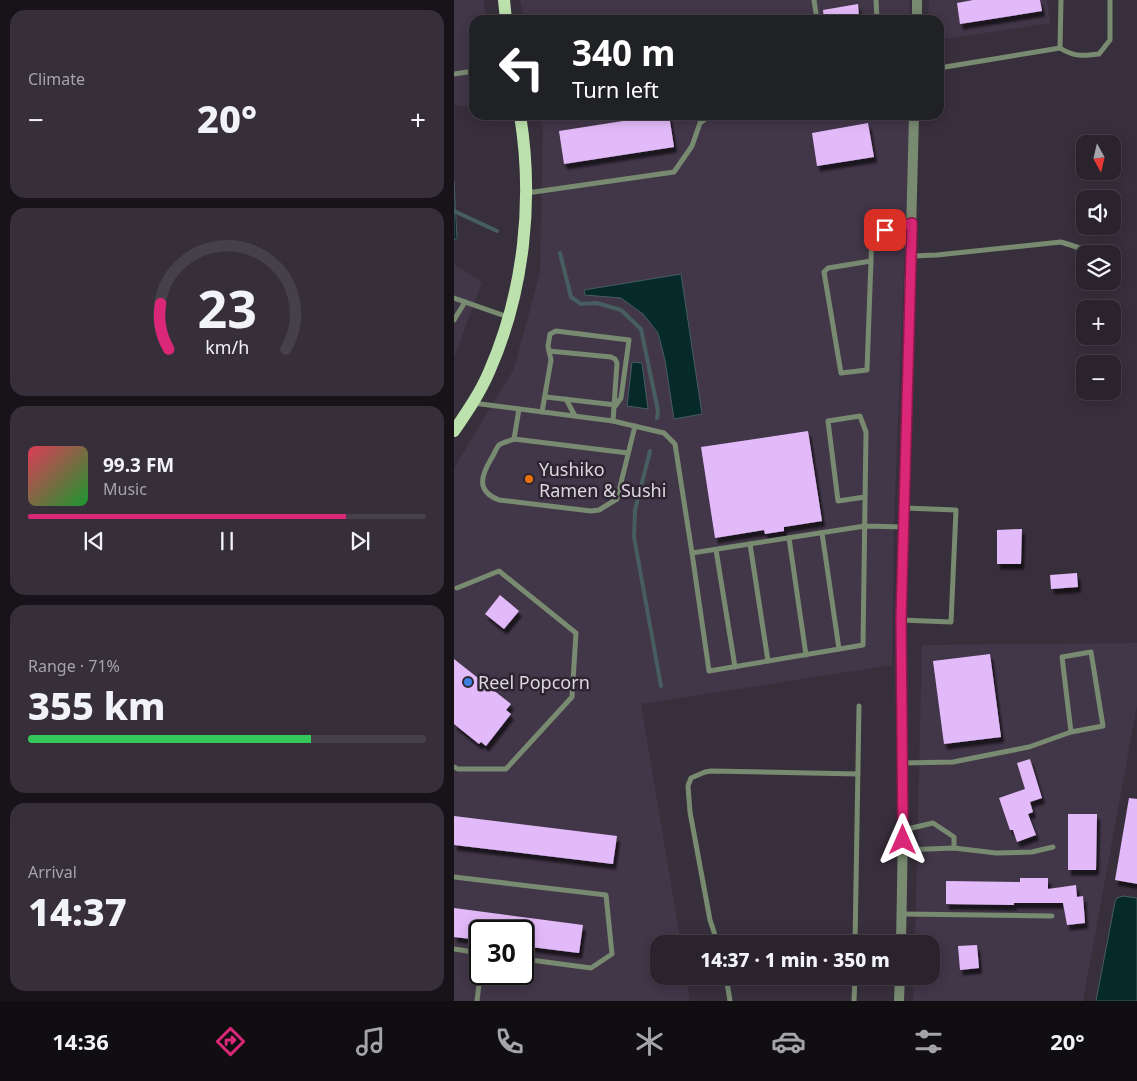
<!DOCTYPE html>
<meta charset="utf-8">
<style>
body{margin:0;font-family:"Noto Sans",sans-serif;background:#362f39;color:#f1f3f6;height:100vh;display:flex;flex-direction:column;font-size:19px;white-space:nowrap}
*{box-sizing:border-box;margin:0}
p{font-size:16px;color:#a5a4aa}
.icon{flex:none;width:28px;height:28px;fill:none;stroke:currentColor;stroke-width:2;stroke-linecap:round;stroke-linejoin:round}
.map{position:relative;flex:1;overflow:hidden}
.drawer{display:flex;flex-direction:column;gap:10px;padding:10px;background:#171319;width:454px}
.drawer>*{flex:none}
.banner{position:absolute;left:15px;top:15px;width:475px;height:105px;border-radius:15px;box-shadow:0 2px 12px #0003,0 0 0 1px #464049;background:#202124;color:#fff;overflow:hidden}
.needle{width:32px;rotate:172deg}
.tools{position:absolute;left:622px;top:135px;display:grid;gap:10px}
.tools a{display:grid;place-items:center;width:45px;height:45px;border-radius:10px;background:#2a232d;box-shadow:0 2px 12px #0003,0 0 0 1px #464049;font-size:25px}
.speed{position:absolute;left:15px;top:920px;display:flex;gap:10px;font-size:25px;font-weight:700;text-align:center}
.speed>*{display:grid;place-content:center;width:65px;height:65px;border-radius:50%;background:#2a232d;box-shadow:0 2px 12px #0003,0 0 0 1px #464049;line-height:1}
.speed .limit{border:2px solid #111;border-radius:8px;background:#fff;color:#111}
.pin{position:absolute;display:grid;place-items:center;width:42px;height:42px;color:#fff;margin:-21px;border-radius:10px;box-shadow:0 2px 8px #0006}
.me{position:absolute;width:55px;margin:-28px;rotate:0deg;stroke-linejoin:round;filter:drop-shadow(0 0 4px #0008)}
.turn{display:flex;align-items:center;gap:18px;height:105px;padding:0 20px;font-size:22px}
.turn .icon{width:65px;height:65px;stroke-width:2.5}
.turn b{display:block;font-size:35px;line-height:42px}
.big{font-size:38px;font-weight:800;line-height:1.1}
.drawer .tile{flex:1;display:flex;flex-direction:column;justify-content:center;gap:8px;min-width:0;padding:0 18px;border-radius:15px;background:#362f39}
.drawer .dial{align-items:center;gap:0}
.dial svg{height:130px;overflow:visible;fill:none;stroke:#464049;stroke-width:7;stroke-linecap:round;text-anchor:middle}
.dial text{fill:#f1f3f6;stroke:none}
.song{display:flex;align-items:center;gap:15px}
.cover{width:60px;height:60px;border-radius:8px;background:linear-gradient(135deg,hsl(350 70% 55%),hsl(130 70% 35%))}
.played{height:5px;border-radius:2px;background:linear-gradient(90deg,#db2777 80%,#464049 80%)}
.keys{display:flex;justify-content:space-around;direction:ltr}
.heat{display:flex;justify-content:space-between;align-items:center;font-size:28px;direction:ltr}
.charge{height:8px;border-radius:4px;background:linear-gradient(90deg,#34c759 71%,#464049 0)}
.trip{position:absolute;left:196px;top:935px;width:290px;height:50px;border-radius:15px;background:#2a232d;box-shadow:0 2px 12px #0003,0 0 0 1px #464049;font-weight:800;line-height:50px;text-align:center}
.dock{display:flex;height:80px;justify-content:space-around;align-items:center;background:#110e12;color:#a5a4aa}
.dock .icon{width:35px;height:35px}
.dock .current{color:#db2777}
.dock b{font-size:22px;color:#f1f3f6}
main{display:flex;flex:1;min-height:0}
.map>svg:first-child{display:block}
.built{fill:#423649;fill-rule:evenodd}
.water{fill:#062929;stroke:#465e60}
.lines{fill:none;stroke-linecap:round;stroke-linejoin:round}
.stream{stroke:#465e60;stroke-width:4}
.building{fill:#e3baf9;filter:url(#shadow)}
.service{stroke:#788a70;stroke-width:5}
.minor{stroke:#788a70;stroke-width:10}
.primary{stroke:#bde1ac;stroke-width:12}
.route-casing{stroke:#8e194d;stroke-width:12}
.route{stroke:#db2777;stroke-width:9}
.food-dot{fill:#e8710a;stroke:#2d2532;stroke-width:2}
.shop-dot{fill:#3f7fe0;stroke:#2d2532;stroke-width:2}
.labels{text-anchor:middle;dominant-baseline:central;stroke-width:5;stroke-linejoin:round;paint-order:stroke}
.poi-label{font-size:18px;fill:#ddd8e0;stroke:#2d2532;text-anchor:start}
</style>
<main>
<section class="drawer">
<div class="tile"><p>Climate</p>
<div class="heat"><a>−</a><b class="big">20°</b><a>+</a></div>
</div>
<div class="tile dial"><svg viewBox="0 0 100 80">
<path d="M14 69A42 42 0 1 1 86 69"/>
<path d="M14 69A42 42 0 0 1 9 41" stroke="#db2777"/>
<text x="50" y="56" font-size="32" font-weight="700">23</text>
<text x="50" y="72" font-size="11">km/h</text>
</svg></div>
<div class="tile">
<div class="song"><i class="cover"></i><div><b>99.3 FM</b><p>Music</p></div></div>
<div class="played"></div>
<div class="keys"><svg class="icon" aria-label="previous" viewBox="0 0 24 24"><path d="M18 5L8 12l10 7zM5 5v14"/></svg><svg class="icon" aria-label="pause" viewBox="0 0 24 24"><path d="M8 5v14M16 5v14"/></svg><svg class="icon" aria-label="next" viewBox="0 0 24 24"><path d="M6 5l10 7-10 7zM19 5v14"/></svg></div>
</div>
<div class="tile"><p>Range · 71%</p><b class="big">355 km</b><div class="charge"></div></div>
<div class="tile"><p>Arrival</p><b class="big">14:37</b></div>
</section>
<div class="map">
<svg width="684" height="1001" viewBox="0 0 684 1001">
<defs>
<filter id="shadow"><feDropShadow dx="3" dy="5.5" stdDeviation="1" flood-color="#0009"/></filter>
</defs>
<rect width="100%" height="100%" fill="#382f3c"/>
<g class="built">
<path d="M0,0H30L32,20H20V107L0,105Z"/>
<path d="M66,0H455L456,20H70Z"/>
<path d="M475,0H593L596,23L485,40V20H474Z"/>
<path d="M86,115H456L440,522L438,665L187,704L227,944H205V976H232L236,1001H0V468L60,369L86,272L89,132ZM26,931H69V974H26Z"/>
<path d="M0,264L28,282L0,358Z"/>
<path d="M683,643V705L629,1001H459L460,976H478V944H461L468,645Z"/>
</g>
<g class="water">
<path d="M0,181L3,238L0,240Z"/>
<path d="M227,274L248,414L220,419L211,360L204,333L189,314L167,298L131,295L130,290Z"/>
<path d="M178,362L188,363L194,409L173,406Z"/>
<path d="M669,896L683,898V1001H642L661,902L663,898Z"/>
</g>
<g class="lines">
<g class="stream">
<path d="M0,211L43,231"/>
<path d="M106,253L117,297L127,304L143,303L167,310L187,329L204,411L203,418"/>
<path d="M196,451L181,510L180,537L207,686"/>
</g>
</g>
<g class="building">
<path d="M519,0H586L588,11L506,24L503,3Z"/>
<path d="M404,4L405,16H403V20H370L369,10Z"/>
<path d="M207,115H215L220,147L110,164L105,131Z"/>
<path d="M414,123L420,157L363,166L358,133Z"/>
<path d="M354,431L368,521L330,527V531L311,534L310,530L261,538L247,447Z"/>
<path d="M568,529L567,564H543V530Z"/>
<path d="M623,573L624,587L597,589L596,575Z"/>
<path d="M46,595L65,611L50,629L31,614Z"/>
<path d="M536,654L547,737L490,744L479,661Z"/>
<path d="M0,659L57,704L52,710L57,714L32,746L27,742L25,744L0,724Z"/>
<path d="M576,759L588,798L576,802L579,812L574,814L582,835L563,842L559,830H556L545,798L571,789L563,763Z"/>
<path d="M675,798L684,799V884L661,880Z"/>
<path d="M614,814H643L642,870H614Z"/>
<path d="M0,816L163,836L159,864L0,845Z"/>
<path d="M566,878H594V889L622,885L623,897L629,896L631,923L613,925L609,903H560V905L492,904V881L566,882Z"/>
<path d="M0,908L129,925L125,953L69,946V931H26V940L0,937Z"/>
<path d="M523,945L525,968L506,970L504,946Z"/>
</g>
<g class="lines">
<g class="service">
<path d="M360,0L363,20"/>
<path d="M422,0L423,20"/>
<path d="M606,48L607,0"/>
<path d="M485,68L606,48C620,57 629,56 645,54L656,40V0"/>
<path d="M0,74L20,71"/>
<path d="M73,193L220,172L238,146L246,123L257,115"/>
<path d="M458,256L483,255L607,242L632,250"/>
<path d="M417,261L374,268L370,272L387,373L413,370L418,233L457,223"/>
<path d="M0,298L54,317"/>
<path d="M0,320L11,302"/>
<path d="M95,351L157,357L161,359L163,363L159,421"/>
<path d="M92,397L162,405"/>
<path d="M112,399L121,416"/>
<path d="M19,403L159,421L210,433L221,444L238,553"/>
<path d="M88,412L97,360L94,346L96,334L102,331L175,340L167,398L162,405"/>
<path d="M60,439L65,409"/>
<path d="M174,453L60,439C56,441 49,442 45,445C42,448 40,455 37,459C27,476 22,491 45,500L137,511L145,510L163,499L181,426"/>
<path d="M411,497L384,501L374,421L406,416L412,432L409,645L255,671L238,553L411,526L449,527"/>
<path d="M368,533L385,649"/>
<path d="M335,538L352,655"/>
<path d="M296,544L314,661"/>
<path d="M262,550L281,667"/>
<path d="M447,620L497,622L502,510L451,508"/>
<path d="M448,763L499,762L575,747L617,732L649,726L637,652L608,657L617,732"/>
<path d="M0,767L4,769H52L118,697L122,633L45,571L3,588"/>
<path d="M449,830L479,823L500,837V848"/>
<path d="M449,850L500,848L542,853L578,852L599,847"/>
<path d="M0,877L152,895L158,954L137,968L69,959"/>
<path d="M448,914L598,916"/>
<path d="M262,937L401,941"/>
<path d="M264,944L256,920L236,812L234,786L237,778L251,772L257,771L404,774"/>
<path d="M401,944L405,706"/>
<path d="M0,949L26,953"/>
<path d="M272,976L276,1001"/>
<path d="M23,1001L26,975"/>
<path d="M400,1001L401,976"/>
</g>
<g class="minor">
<path d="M463,20V0"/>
<path d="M447,944L449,830L447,620L460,115"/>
<path d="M445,1001L446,976"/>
</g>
<g class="primary">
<path d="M50,0L52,20"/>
<path d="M0,431C13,412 26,393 35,372C70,293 80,200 66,115"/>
</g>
</g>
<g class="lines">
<g class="route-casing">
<path id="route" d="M431,230L458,223L447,620L449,840"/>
</g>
<use href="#route" class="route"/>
</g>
<circle class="food-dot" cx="75" cy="479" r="5"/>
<circle class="shop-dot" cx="14" cy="682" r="5"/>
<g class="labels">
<g class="poi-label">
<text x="85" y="469">Yushiko<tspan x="85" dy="21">Ramen &amp; Sushi</tspan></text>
<text x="24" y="682">Reel Popcorn</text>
</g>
</g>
</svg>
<div class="tools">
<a><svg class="needle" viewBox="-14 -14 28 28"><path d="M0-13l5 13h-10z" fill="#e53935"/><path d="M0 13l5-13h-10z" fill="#a5a4aa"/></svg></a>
<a><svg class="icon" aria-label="sound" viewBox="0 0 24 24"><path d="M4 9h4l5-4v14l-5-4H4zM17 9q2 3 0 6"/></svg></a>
<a><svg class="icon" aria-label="layers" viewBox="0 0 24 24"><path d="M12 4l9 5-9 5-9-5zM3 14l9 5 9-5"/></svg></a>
<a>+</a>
<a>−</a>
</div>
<div class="speed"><div class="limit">30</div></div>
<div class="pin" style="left:431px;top:230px;background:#d93025"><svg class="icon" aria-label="arrive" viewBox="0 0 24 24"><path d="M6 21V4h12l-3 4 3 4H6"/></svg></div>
<svg class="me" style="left:449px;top:840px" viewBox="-20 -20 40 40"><path d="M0-17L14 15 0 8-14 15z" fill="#db2777" stroke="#fff" stroke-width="4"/></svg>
<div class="trip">14:37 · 1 min · 350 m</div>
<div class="banner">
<div class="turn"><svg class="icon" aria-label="left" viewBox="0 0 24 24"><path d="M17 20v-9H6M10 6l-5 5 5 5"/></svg><div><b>340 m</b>Turn left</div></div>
</div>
</div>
</main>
<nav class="dock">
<b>14:36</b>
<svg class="icon current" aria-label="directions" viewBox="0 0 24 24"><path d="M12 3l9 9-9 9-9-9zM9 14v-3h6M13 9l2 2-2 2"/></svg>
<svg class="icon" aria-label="music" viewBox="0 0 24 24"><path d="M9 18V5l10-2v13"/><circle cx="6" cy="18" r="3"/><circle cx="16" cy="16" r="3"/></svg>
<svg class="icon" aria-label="phone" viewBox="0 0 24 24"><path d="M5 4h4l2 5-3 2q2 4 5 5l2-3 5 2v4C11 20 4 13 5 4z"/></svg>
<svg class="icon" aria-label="climate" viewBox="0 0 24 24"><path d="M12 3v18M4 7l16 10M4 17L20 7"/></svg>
<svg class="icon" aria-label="car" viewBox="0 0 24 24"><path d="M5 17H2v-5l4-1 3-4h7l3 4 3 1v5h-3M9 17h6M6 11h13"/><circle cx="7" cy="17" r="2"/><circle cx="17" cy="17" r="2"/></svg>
<svg class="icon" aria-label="filters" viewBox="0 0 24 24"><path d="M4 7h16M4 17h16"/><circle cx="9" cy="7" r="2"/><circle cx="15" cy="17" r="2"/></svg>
<b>20°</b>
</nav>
